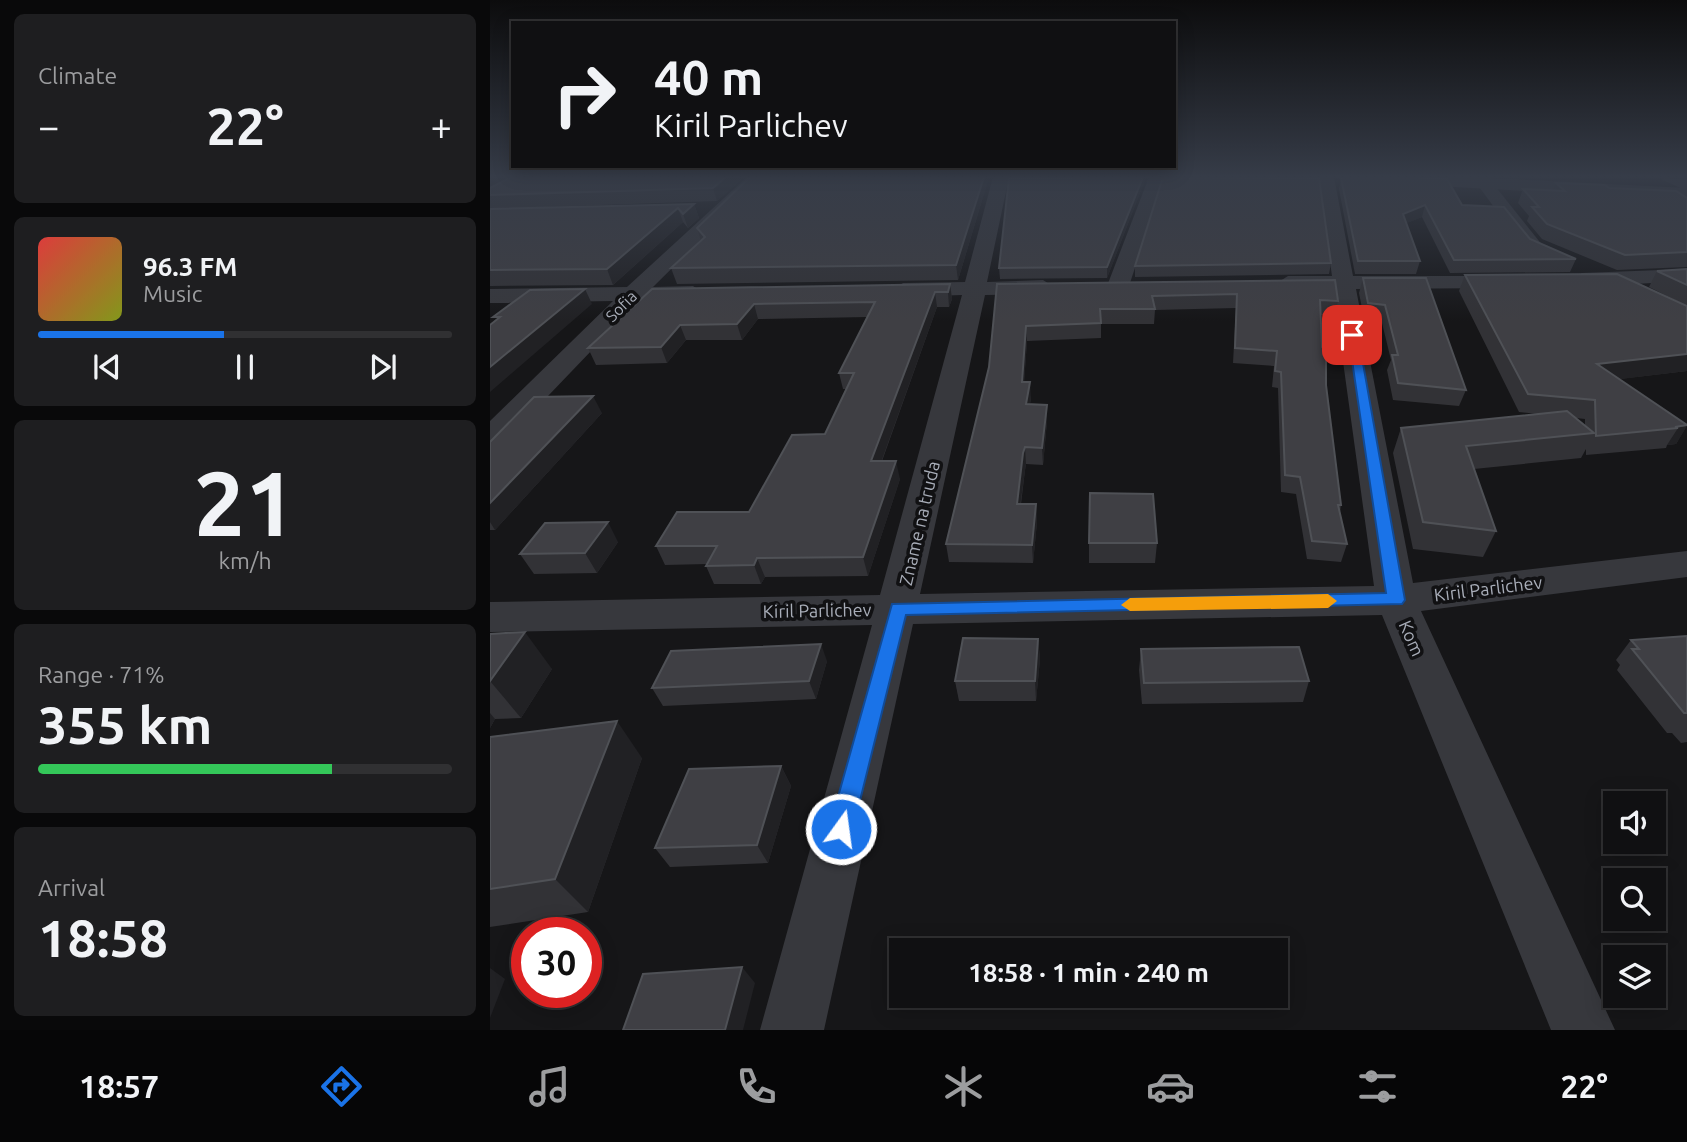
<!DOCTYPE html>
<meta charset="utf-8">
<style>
body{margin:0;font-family:Ubuntu,sans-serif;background:#1e1e20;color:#f1f3f6;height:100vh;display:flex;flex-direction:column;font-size:26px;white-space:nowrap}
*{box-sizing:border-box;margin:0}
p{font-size:23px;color:#9c9d9f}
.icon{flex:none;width:38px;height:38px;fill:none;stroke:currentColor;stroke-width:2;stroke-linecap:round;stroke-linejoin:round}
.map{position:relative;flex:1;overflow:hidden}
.side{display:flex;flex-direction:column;gap:14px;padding:14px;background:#09090a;width:490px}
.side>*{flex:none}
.top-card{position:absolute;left:21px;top:21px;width:665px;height:147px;border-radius:0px;box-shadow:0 4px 18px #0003,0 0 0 2px #303032;background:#101012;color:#f1f3f6;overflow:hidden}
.controls{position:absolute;left:1113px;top:791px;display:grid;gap:14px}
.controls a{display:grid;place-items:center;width:63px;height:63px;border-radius:0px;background:#101012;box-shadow:0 4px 18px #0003,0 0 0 2px #303032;font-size:35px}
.speed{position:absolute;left:21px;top:917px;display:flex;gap:14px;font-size:35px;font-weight:700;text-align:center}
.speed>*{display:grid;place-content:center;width:91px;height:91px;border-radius:50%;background:#101012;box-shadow:0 4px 18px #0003,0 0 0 2px #303032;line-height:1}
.speed .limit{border:10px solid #d22;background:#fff;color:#111}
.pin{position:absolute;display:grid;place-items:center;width:60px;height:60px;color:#fff;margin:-30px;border-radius:14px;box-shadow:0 4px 10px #0006}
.me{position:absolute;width:77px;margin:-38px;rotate:14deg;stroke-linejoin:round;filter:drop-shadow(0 0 5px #0008)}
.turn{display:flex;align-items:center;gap:24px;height:147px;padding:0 28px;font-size:32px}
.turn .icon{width:91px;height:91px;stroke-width:2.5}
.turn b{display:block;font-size:49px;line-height:60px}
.big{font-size:52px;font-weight:700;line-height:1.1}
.side .card{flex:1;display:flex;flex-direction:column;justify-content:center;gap:10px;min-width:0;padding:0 24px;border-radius:10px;background:#1e1e20}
.side .dial{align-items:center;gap:0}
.dial b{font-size:91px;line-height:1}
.song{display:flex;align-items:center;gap:21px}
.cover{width:84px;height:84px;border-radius:10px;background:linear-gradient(135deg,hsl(0 70% 55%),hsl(70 70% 35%))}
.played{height:7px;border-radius:4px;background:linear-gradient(90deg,#1a73e8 45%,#303032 45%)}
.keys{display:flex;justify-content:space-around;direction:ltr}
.heat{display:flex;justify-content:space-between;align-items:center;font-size:38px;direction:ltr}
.charge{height:10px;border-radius:5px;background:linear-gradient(90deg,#34c759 71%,#303032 0)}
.trip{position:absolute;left:399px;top:938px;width:399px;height:70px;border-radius:0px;background:#101012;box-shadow:0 4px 18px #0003,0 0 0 2px #303032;font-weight:700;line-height:70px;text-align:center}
.dock{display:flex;height:112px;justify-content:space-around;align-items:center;background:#060607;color:#9c9d9f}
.dock .icon{width:49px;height:49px}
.dock .current{color:#1a73e8}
.dock b{font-size:32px;color:#f1f3f6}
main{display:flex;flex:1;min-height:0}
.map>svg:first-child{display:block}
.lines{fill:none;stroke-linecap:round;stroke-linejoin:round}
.minor{fill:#37383d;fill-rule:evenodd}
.tertiary{fill:#37383d;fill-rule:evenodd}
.wall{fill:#323236;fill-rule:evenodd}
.shaded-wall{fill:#212124}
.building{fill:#3f3f44;stroke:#4f5156;stroke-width:2}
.route{fill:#1a73e8;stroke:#114b97;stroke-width:2}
.slow{fill:#f59e0b}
.labels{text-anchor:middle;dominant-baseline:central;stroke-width:7;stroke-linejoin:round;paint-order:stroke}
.far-street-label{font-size:16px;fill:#a8adb8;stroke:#111113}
.street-label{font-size:18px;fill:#a8adb8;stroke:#111113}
</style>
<main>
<section class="side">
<div class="card"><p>Climate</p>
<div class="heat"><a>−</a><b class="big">22°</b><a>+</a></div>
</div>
<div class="card">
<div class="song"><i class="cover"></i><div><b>96.3 FM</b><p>Music</p></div></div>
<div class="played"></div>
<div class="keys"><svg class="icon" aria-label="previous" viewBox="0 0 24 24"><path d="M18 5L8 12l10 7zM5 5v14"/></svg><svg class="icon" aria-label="pause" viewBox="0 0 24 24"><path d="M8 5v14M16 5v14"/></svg><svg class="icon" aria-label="next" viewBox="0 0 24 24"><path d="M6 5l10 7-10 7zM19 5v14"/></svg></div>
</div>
<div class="card dial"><b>21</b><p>km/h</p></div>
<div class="card"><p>Range · 71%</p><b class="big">355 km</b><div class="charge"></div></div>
<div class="card"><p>Arrival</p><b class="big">18:58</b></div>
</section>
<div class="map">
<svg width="1197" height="1030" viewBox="0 0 1197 1030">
<rect width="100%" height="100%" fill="#161618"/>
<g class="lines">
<g class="minor">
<path d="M257,177H274L163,287L203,286L214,293L211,298L149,301L11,445L0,447V421L123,301L0,303V289L137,287Z"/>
<path d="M503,177H519L497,282L553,280L564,287L553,294L495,295L430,594L884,586L843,289L798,290L787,283L798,276H842L828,177H844L863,276H1027L1030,281L1019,288L866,289L923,583L1197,551V577L931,611L1125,1030H1061L892,615L423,624L334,1030H270L382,625L0,632V602L390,595L472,295L413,297L402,290L413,283L475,282Z"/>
<path d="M659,177H675L639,286L636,291H620L617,286Z"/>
<path d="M1171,177L1197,180V191L1173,180Z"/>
<path d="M995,179L1001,181L1049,241L1052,245L1049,249H1035L987,184Z"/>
<path d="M1197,269V281L1092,287L1081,280L1092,273Z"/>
</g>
<path class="tertiary" d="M867,177H980L1197,188V200L876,182Z"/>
</g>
<g class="wall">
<path d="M254,177L227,201L0,209V188Z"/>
<path d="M499,177L468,280L187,284L181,268L211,241L207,228Z"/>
<path d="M581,177H656L617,278L510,279L509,268Z"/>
<path d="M853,177H922L972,205L1040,239L1086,259L1080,272L960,273L932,217L916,223L930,261L926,274H865L849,189L851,178Z"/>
<path d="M1189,177H1197V182Z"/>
<path d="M1066,183L1197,198V267L1127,270L1052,239L1037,221L1039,216L1028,203L1033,189L1063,191Z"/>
<path d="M204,204L209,218L198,228L193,222L123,285L0,286V209Z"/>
<path d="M841,263L839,274L645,277V266Z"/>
<path d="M1197,269V371L1129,379L1197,425L1186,444L1177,445L1176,448L1096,455V449L1091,458L984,469L1006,531L993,557L923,549L903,453L911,428L1048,414L1029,412L969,291L975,275L1197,306L1159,287L1167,271ZM1086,418L1095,419V426Z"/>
<path d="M873,278L976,390L969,406L903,400L897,370L901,360L891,319L874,318L869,293Z"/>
<path d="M845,280L848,301L845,316L831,315L832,347L836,385L851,505L850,512L857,544L851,562L817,559L806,494L791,492L788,388L782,387L784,366L743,363L746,308L665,310L664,324H611V338L537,341L534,382L541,398L540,404L557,405V421L553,465L536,464L535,470L531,504H546L547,522L543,563L459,562L456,544L499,367L507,284Z"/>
<path d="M460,284L462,299L459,307H447L392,461L410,479L378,576L275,577L271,584H224L216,566L217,564L175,565L166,546L259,512L335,434L356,389H353L349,373L377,317L268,319L252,340H196L177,363L106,365L98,348L162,289Z"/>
<path d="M112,413L5,530H0V442Z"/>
<path d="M128,542L107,573L44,574L30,554Z"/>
<path d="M599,543H667L665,563H599Z"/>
<path d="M0,634L62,669L31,718L5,719L0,728Z"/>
<path d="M1197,636V742L1191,743L1182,733H1177L1127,670L1130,665L1126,660L1141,640Z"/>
<path d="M548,639L550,659L546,701H469L465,681Z"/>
<path d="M651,649L819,681L813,702L652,704L649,670Z"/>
<path d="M337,661L326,699L173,706L162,688Z"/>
<path d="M0,737L152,758L98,912L0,927Z"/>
<path d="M291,766L301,786L278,863L180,867L165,848Z"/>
</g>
<g class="shaded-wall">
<path d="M0,177H20L0,187Z"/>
<path d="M236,177H254L227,201L223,188Z"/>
<path d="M494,177H499L468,280L466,265Z"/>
<path d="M653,177H656L617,278V267Z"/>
<path d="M204,204L209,218L198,228L193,214Z"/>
<path d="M935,205L932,217L910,226L913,214Z"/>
<path d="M188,208L193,222L123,285L117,269Z"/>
<path d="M460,284L462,299L459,307L458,292Z"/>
<path d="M95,289L102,304L0,392V367Z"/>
<path d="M445,292L447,307L385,479L381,461Z"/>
<path d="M264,304L268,319L252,340L247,324Z"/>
<path d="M190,325L196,340L177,363L171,347Z"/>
<path d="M536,326L537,341L533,398L532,382Z"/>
<path d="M1197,354V371L1098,383L1107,364Z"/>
<path d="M540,382L541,398L537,421L536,404Z"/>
<path d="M103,396L112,413L5,530L0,522V503Z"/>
<path d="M557,405V421L553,465L552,448Z"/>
<path d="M1197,426L1186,444L1177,445L1188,428L1185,427Z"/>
<path d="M535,447L536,464L535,470L528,522L527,504L533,453Z"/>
<path d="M406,461L410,479L378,576L373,557Z"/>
<path d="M546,504L547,522L543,563L542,545Z"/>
<path d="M118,522L128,542L107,573L95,553Z"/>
<path d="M267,558L275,577L271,584L264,565Z"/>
<path d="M35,632L62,669L31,718L0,681Z"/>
<path d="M548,639L550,659L546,701L545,681Z"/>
<path d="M331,644L337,661L326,699L319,681Z"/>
<path d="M0,713L5,719L0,728Z"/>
<path d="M127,721L152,758L98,912L65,879Z"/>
<path d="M291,766L301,786L278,863L267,845Z"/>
<path d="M252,967L265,983L253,1030H235Z"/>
<path d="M0,968L15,979L0,1018Z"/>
</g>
<g class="building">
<path d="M21,177H236L223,188L0,195V188Z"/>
<path d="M260,177H494L466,265L181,268L215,237L207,228Z"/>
<path d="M581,177H653L617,267L509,268L519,178H581Z"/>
<path d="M673,177L829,178L841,263L645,266Z"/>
<path d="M854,177H922L957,179L972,205L1014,207L1040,239L1086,259L964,260L935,205L913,214L930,261H868L851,178Z"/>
<path d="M1066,183L1115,185L1119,188L1186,191L1197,198V252L1135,255L1057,224L1042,207H1049L1033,189L1075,191Z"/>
<path d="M204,204L193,214L188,208L117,269L0,270V209Z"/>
<path d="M1197,269V285L1167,271Z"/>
<path d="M1127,274L1197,306V354L1107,364L1197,425L1185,427L1188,428L1106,436L1105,400L1038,394L975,275Z"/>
<path d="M873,278H936L976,390L908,383L902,355H908L895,305L878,303Z"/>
<path d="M845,280L848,301L830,300L832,347L836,348V385L851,505H848L857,544L822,541L810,477L795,475L791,372L785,371L787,351L745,348L747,294L662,296L665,309H610L611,323L536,326L532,382H540L536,404L557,405L552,448L535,447L533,453L527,504H546L542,545L456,544L499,367L507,284Z"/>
<path d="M460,284L458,292H445L381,461H406L373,557L267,558L264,565L216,566L227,546H166L187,512H259L302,435L335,434L364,373H349L385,302L264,304L247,324L190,325L171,347L98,348L162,289Z"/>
<path d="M95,289L0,367V325L10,317H3L40,290Z"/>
<path d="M103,396L0,503V442L44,397Z"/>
<path d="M1077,411L1104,433L976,446L1006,531L933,522L911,428Z"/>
<path d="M600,493L663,494L667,543H599Z"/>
<path d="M118,522L95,553L30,554L55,523Z"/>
<path d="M35,632L0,681V634Z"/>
<path d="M1197,636V713H1194L1142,649H1149L1141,640Z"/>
<path d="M473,638L548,639L545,681H465Z"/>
<path d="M331,644L319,681L162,688L181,651Z"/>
<path d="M809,647L819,681L654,683L651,649Z"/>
<path d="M127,721L65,879L0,889V737Z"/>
<path d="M291,766L267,845L165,848L199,769Z"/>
<path d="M252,967L235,1030H133L153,974Z"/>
</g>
<linearGradient id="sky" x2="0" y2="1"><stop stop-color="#0c0c0d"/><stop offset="0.55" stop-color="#363c48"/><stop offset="1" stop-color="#363c48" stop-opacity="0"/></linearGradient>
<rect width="1197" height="321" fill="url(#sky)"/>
<path class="route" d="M858,333L868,335L915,600L912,604L416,615L363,829L359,837L351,841L342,837L339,829L402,604L896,593Z"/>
<path class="slow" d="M838,594L847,601L838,608L640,611L631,605L640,598Z"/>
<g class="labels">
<g class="far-street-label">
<text transform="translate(131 306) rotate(-45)">Sofia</text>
</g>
<g class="street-label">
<text transform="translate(429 523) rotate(-77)">Zname na truda</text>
<text transform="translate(998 588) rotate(-7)">Kiril Parlichev</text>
<text transform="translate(327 610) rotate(-1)">Kiril Parlichev</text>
<text transform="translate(922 638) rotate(66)">Kom</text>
</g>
</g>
</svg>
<div class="controls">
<a><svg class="icon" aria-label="sound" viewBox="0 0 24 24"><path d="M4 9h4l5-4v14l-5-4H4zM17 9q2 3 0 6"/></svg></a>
<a><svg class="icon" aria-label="search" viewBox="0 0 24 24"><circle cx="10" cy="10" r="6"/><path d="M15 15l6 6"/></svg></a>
<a><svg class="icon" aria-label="layers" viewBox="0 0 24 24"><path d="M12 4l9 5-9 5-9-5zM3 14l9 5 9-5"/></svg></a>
</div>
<div class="speed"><div class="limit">30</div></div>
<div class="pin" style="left:862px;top:335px;background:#d93025"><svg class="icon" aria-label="arrive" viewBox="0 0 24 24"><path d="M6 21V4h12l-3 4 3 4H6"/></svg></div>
<svg class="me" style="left:351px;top:829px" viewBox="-20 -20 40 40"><circle r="17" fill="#1a73e8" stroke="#fff" stroke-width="3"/><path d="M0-11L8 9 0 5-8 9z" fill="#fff"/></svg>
<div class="trip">18:58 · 1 min · 240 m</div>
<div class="top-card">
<div class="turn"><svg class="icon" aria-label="right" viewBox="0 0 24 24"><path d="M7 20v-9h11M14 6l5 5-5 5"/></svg><div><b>40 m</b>Kiril Parlichev</div></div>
</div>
</div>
</main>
<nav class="dock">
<b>18:57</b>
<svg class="icon current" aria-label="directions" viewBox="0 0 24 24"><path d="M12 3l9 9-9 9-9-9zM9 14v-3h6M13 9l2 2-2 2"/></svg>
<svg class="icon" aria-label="music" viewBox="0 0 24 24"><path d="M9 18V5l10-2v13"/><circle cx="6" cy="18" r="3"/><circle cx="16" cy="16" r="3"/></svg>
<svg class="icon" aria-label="phone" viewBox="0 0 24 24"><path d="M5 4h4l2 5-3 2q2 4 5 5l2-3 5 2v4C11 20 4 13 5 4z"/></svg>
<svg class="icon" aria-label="climate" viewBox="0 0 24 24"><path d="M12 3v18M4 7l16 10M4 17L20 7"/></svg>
<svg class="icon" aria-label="car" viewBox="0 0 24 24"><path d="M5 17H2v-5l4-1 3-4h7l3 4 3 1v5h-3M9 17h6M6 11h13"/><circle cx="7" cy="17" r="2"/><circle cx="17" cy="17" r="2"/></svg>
<svg class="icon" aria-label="filters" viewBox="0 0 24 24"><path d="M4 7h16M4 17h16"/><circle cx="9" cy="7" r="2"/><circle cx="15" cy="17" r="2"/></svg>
<b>22°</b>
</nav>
